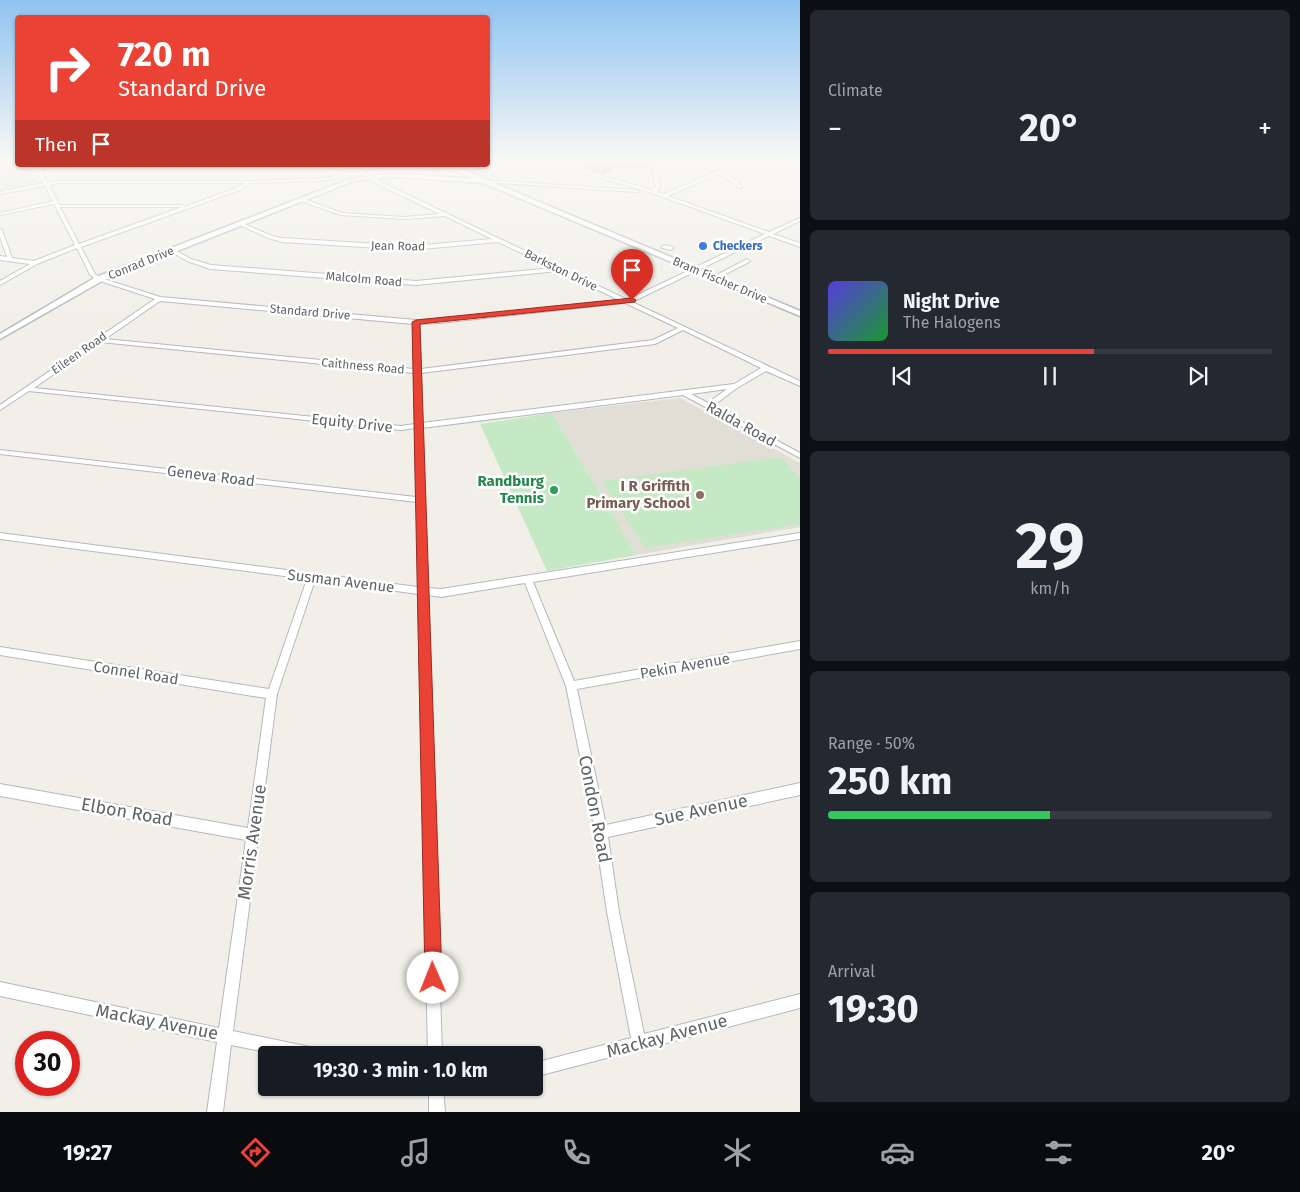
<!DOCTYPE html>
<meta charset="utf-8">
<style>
body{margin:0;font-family:"Fira Sans",sans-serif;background:#242831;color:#f1f3f6;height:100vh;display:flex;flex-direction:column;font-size:19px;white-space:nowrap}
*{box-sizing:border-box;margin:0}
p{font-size:16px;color:#9ea1a6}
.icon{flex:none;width:28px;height:28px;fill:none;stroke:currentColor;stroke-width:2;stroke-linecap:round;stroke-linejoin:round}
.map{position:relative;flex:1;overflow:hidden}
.drawer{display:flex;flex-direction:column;gap:10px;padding:10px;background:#0d0f14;width:500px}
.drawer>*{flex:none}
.hud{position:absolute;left:15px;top:15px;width:475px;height:152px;border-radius:5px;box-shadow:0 1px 4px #0004;background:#ea4335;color:#fff;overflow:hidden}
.speed{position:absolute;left:15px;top:1031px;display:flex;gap:10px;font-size:25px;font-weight:700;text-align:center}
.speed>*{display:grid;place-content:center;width:65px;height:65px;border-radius:50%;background:#171b24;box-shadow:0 1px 4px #0004;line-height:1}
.speed .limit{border:8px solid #d22;background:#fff;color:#111}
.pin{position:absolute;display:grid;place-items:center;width:42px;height:42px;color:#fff;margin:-51px -21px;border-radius:50% 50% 50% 0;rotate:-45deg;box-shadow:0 0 5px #0007}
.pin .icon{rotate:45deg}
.me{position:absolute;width:55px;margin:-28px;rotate:359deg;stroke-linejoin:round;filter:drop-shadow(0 0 4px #0008)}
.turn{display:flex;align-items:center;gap:18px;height:105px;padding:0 20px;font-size:22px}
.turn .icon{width:65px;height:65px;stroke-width:2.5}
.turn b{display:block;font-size:35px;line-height:42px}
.then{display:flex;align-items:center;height:48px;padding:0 20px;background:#0003;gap:10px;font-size:19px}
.big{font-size:38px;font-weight:700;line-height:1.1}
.drawer .tile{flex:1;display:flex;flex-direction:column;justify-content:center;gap:8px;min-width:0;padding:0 18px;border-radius:8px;background:#242831}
.drawer .dial{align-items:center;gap:0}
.dial b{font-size:65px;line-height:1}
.song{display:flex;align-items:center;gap:15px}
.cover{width:60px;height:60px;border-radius:8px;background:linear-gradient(135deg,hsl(250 70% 55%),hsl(130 70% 35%))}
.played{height:5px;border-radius:2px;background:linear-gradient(90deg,#ea4335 60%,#363941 60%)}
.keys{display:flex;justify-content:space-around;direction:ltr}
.heat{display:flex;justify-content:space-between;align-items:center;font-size:28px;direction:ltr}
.charge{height:8px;border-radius:4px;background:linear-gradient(90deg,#34c759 50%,#363941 0)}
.trip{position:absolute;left:258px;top:1046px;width:285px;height:50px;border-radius:5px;background:#171b24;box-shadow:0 1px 4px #0004;font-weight:700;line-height:50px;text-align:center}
.tabs{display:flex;height:80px;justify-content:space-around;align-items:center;background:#090b0e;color:#9ea1a6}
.tabs .icon{width:35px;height:35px}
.tabs .current{color:#ea4335}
.tabs b{font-size:22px;color:#f1f3f6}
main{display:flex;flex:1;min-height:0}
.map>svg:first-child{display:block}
.education{fill:#e1ded6}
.green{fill:#c5e8c5}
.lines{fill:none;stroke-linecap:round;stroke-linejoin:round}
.street-casing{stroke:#b5b8bc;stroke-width:2}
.secondary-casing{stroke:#b6babf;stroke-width:3}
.street{fill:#fff;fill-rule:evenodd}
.secondary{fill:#fff;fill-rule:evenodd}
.wall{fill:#afaea9}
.shaded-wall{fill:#8f8d8a}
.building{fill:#cccac5;stroke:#8f8d8a}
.route{fill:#ea4335;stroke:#982c22}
.shop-dot{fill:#3f7fe0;stroke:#fff;stroke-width:2}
.leisure-dot{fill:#2e9e5b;stroke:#fff;stroke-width:2}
.education-dot{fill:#8d6e63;stroke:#fff;stroke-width:2}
.labels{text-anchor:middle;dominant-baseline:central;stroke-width:5;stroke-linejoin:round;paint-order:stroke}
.far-street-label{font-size:12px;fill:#5f6368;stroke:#fff}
.far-shop-label{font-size:12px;font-weight:bold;fill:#366cbe;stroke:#fff;text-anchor:start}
.street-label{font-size:15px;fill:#5f6368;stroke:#fff}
.leisure-label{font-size:15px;font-weight:bold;fill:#27864d;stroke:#fff;text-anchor:end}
.education-label{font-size:15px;font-weight:bold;fill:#785e54;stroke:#fff;text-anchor:end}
.near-street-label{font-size:18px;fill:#5f6368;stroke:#fff}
</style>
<main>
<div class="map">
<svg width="800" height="1112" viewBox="0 0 800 1112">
<rect width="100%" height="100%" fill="#f1efe8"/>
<g class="education">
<path d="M0,160H17L18,165H30L36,178L0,185Z"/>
<path d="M680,398L800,463V527L636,555L552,413Z"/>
</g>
<g class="green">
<path d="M36,178L40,184L0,192V185Z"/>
<path d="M552,413L636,555L547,571L480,424Z"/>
<path d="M782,457L800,479V524L645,548L602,481Z"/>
</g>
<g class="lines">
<g class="street-casing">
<g id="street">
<path d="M540,160H547L578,169V160H582V170L652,190L656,186L649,160H653L660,186L657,192L664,194L742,160H748L722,172L738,181L742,188H738L734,183L718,174L668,196L769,232L800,218V221L773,234L800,243V247L769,236L632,302L800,381V386L766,371L737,388L713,406L800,453V458L683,395L422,428L427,588L441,589L800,533V539L533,582L574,681L800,641V649L577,689L606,825L800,783V795L608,837L619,912L644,1034L800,994V1008L644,1049L639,1051L637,1050L534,1077V1063L631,1038L607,912L595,832L566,686L525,583L441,597L428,595L442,1055H428L418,594L315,580L277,694L259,833L260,835L258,839L233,1031L315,1048L320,1050L322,1055H281L231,1045L223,1112H207L217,1042L0,996V982L219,1028L246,840L0,796V784L248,828L266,698L0,655V647L269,689L307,579L0,539V533L418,587L417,502L0,454V450L416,497L415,428L401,430L29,391L0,410V405L155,299L97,280L90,275L77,248L37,264L0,285V281L30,264L0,260V256L7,257L0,237V229L2,230L12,258L34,261L75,245L54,204L0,215V213L53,201L45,186L0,194V192L43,183L34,165H53L40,168L47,183L58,181H250L330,178L336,175L344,165H348L340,177L331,180L251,183L240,190L81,247L95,274L101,278L160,297L416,320L439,319L619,300L558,271L416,285L210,269L187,261L168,250L173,249L191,259L211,265L416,281L553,268L498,242L411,250L282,242L268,238L238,224L242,223L272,236L282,238L411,246L492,239L445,216L404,219L341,215L300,201V199H304L342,213L404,217L440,214L379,185L349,165H354L383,183L626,299L631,298L765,234L652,193ZM58,183H245L236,188L184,207L182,205H59L49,185ZM60,207H182L79,244ZM160,301L413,324L414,369L105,339ZM625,303L678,328L653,340L421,369L419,324L439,323ZM683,330L761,368L734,384L422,423L421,373L655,344ZM100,342L414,373L415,424L401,426L34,388ZM727,389L708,403L691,394Z"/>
<path d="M776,160C786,160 793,166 800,173V176L788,167Z"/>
<path d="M430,165H436L441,168L437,169Z"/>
<path d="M460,165H466L498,179L494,180Z"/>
<path d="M485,180L637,190L639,191L637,192L483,182Z"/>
<path d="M664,245L673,247L674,248L671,250L662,248L661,247Z"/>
<path d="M747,259L750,261L749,262L716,279L711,278Z"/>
<path d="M429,1088H443L445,1112H429Z"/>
</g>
</g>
<g class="secondary-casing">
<path id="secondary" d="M443,165H451L487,180L800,311V316L483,183L398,177L364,179L351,182L102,281L0,339V334L96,277L347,180C389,170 431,176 473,179Z"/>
</g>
<use href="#street" class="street"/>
<use href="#secondary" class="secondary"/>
</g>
<path class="wall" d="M584,160H650L651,163L649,169L616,167L603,174L585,169Z"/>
<path class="shaded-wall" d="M618,161L616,167L603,174L604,168Z"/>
<path class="building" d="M586,160H650L651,163L618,161L604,168L586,163Z"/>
<linearGradient id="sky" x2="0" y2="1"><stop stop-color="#8fc3f1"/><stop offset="0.51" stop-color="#f9f8f5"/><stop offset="1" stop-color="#f9f8f5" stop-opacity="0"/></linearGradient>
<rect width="800" height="316" fill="url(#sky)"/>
<path class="route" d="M632,298L636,300L635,302L420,324L442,978L440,984L433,987L427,984L425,978L412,322L416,320Z"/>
<circle class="shop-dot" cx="703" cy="246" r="5"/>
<circle class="leisure-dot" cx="554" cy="490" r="5"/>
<circle class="education-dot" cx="700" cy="495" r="5"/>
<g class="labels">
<g class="far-street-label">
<text transform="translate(398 246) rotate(1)">Jean Road</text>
<text transform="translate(141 263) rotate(-22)">Conrad Drive</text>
<text transform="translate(561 270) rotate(26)">Barkston Drive</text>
<text transform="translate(364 279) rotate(5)">Malcolm Road</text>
<text transform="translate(720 280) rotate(23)">Bram Fischer Drive</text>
<text transform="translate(310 312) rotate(5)">Standard Drive</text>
<text transform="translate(79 353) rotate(-35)">Eileen Road</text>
<text transform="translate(363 366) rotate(5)">Caithness Road</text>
</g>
<g class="far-shop-label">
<text x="713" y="246">Checkers</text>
</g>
<g class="street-label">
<text transform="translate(352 423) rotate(6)">Equity Drive</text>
<text transform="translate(741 424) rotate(29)">Ralda Road</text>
<text transform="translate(211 476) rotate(7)">Geneva Road</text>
<text transform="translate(341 581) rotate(7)">Susman Avenue</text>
<text transform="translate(685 666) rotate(-10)">Pekin Avenue</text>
<text transform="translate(136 673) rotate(9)">Connel Road</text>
</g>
<g class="leisure-label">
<text x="544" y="481">Randburg<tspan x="544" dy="17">Tennis</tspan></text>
</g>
<g class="education-label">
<text x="690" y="486">I R Griffith<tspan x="690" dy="17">Primary School</tspan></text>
</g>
<g class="near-street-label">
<text transform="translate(595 809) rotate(79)">Condon Road</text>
<text transform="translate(701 810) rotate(-12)">Sue Avenue</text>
<text transform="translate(127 812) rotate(10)">Elbon Road</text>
<text transform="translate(252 842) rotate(-82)">Morris Avenue</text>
<text transform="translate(157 1022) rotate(11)">Mackay Avenue</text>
<text transform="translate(667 1036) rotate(-15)">Mackay Avenue</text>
</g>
</g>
</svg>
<div class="speed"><div class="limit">30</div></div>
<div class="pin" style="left:632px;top:300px;background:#d93025"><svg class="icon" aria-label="arrive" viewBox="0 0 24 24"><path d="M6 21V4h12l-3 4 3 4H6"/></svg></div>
<svg class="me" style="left:433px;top:978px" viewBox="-20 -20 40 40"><circle r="19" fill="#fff"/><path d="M0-13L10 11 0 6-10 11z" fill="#ea4335"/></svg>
<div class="trip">19:30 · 3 min · 1.0 km</div>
<div class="hud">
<div class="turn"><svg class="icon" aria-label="right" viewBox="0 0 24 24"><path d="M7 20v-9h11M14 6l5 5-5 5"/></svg><div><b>720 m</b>Standard Drive</div></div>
<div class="then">Then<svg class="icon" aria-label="arrive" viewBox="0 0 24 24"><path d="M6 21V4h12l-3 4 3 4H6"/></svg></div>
</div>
</div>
<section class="drawer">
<div class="tile"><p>Climate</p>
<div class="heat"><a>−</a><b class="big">20°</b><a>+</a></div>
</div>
<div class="tile">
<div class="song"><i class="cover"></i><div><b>Night Drive</b><p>The Halogens</p></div></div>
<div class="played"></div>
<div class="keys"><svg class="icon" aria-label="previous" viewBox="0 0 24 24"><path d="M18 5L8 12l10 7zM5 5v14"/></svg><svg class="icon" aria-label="pause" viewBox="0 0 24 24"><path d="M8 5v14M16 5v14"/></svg><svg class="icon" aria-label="next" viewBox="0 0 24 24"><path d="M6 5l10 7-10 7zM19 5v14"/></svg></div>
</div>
<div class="tile dial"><b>29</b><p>km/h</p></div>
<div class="tile"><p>Range · 50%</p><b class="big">250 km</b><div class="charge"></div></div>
<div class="tile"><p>Arrival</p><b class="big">19:30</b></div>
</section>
</main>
<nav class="tabs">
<b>19:27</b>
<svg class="icon current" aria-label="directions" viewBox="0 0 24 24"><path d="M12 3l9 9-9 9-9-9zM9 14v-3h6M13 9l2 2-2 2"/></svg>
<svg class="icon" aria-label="music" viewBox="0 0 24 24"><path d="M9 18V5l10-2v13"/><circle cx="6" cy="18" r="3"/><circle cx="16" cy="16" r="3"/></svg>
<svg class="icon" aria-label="phone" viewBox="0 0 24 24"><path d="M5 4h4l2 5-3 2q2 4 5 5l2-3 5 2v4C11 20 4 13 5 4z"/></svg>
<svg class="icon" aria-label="climate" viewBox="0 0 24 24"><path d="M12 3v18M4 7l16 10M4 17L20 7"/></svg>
<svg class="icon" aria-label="car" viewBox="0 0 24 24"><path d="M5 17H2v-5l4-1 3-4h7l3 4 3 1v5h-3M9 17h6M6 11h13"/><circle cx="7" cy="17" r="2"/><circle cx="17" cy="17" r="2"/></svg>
<svg class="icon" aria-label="filters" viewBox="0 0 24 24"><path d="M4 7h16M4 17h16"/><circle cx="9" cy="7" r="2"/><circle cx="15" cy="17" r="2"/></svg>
<b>20°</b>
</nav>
